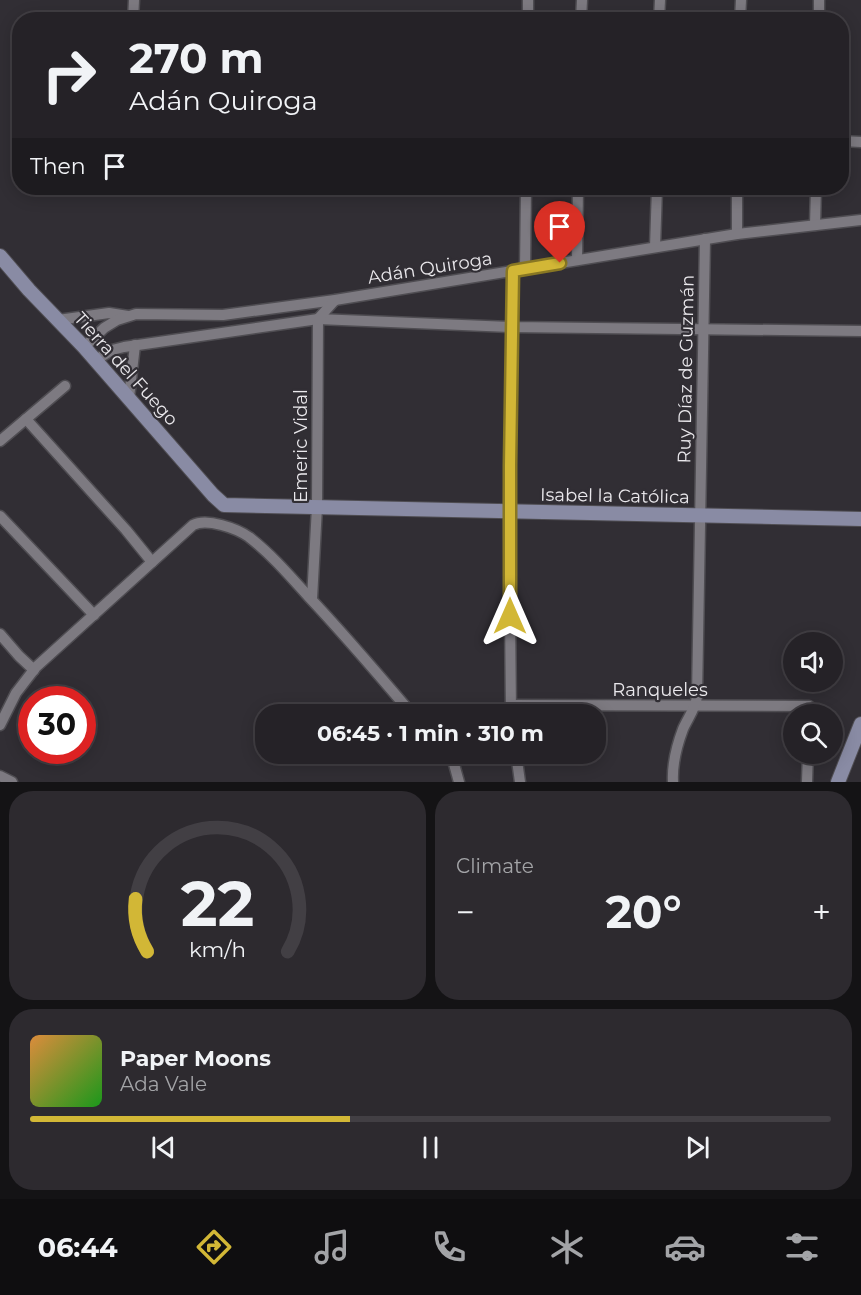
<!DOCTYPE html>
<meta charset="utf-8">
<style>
body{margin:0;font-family:Montserrat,sans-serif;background:#2d2a2f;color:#f1f3f6;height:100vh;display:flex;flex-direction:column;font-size:22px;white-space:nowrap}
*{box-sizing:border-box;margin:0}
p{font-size:20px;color:#a3a4a7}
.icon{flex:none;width:33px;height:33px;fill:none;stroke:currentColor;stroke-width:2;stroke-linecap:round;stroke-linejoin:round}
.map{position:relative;height:782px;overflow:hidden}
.drawer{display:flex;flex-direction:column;gap:9px;padding:9px;background:#141315;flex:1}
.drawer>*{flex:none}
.banner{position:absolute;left:12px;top:12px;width:837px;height:183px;border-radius:24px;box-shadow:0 3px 15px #0003,0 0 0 2px #423f44;background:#252227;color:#f1f3f6;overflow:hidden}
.controls{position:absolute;left:783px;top:632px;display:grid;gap:12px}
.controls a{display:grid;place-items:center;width:60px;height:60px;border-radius:50%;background:#252227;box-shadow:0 3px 15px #0003,0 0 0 2px #423f44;font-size:30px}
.speed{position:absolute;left:18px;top:686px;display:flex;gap:12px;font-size:30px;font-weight:700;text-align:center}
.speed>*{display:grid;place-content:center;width:78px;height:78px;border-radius:50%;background:#252227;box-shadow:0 3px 15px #0003,0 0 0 2px #423f44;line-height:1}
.speed .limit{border:9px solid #d22;background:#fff;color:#111}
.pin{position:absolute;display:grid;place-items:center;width:51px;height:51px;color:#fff;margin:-62px -26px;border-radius:50% 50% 50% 0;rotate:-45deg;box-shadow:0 0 6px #0007}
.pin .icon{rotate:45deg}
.me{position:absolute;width:66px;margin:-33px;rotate:0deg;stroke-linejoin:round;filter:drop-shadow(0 0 4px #0008)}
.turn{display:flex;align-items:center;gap:21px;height:126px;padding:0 18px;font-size:27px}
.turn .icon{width:78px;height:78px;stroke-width:2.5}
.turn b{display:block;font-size:42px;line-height:51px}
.then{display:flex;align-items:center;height:57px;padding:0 18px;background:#0003;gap:12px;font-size:22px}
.big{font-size:45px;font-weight:700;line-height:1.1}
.drawer .card{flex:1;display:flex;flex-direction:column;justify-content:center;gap:9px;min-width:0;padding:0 21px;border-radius:24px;background:#2d2a2f}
.drawer .dial{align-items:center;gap:0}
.dial svg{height:156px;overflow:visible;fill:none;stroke:#423f44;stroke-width:7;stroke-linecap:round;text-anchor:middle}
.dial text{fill:#f1f3f6;stroke:none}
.song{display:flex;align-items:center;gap:18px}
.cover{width:72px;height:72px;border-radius:9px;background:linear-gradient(135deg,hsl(30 70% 55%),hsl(120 70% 35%))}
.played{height:6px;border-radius:3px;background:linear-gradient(90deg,#d2b736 40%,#423f44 40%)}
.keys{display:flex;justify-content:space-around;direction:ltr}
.heat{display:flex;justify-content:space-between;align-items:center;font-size:33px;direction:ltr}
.drawer .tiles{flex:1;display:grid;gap:9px;grid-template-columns:1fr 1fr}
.card:last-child{grid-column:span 2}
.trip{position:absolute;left:255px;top:704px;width:351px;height:60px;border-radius:24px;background:#252227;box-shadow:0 3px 15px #0003,0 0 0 2px #423f44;font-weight:700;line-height:60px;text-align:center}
.tab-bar{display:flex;height:96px;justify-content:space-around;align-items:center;background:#0f0e10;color:#a3a4a7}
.tab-bar .icon{width:42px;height:42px}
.tab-bar .on{color:#d2b736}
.tab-bar b{font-size:27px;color:#f1f3f6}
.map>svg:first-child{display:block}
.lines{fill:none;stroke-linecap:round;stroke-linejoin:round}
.street-casing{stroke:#4f4d52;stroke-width:13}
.secondary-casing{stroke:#4f4d52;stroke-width:16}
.street{stroke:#7d7a81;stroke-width:10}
.secondary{stroke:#898ba4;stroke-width:14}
.route-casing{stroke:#887723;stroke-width:15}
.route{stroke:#d2b736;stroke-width:10}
.labels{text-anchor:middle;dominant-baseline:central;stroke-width:4.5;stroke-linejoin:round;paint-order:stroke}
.street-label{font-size:18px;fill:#eae8ec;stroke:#312e34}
</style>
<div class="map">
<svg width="861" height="782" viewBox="0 0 861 782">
<rect width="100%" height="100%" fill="#312e34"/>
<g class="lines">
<g class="street-casing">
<g id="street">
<path d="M133,20L134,0"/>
<path d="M528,20V0"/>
<path d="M581,20L582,0"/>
<path d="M659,20L660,0"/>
<path d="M740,20L741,0"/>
<path d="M819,20V0"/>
<path d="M842,141L861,142"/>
<path d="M815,225L816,188"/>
<path d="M737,234V188"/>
<path d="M655,247L657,188"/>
<path d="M577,260L578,188"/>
<path d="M525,269L526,188"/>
<path d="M58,320L109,313L128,316"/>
<path d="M84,347L104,328L117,320L136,314L223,315L335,300L737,234L861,220"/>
<path d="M96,360L112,350L124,347L318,319L511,327L861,331"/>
<path d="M129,398L135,345"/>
<path d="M26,419L126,530L152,562"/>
<path d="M0,441L65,386"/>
<path d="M0,516L94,615"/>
<path d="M312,599L317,507L318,319L335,300"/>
<path d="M0,634L19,656L34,670"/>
<path d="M510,705L809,706V714"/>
<path d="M511,714L509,511L513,271"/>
<path d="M0,725L16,693L36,667L193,525C207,518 236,528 249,537C271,554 290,576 308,596C344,634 378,674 412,714"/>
<path d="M447,753L454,764L459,782"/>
<path d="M516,753L520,782"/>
<path d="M0,776L12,782"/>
<path d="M673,782C672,764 677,745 683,729C688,718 695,709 697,697L705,239"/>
<path d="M807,782L808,753"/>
</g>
</g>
<g class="secondary-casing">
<g id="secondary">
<path d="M0,256L29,290L84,347L213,495L224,505L861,519"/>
<path d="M838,782L861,724"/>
</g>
</g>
<use href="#street" class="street"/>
<use href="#secondary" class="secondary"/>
</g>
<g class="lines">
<g class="route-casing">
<path id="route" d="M510,616V465L513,271L560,263"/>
</g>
<use href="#route" class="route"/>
</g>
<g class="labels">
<g class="street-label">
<text transform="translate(430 268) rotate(-9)">Adán Quiroga</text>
<text transform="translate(126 369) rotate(48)">Tierra del Fuego</text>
<text transform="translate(686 369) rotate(-89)">Ruy Díaz de Guzmán</text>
<text transform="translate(301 446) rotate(-90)">Emeric Vidal</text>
<text transform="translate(615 496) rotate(1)">Isabel la Católica</text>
<text x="660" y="690">Ranqueles</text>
</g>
</g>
</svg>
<div class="controls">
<a><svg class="icon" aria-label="sound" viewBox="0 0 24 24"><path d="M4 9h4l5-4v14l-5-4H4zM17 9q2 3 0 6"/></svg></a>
<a><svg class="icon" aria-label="search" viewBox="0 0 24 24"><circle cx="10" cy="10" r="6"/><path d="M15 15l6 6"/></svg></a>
</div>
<div class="speed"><div class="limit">30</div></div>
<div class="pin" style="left:560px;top:263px;background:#d93025"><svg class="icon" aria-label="arrive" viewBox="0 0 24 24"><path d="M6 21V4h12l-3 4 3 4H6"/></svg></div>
<svg class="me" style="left:510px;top:616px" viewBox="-20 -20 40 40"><path d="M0-17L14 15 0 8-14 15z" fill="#d2b736" stroke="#fff" stroke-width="4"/></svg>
<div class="trip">06:45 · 1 min · 310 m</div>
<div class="banner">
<div class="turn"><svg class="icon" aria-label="right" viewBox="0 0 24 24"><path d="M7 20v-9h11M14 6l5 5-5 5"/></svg><div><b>270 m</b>Adán Quiroga</div></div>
<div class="then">Then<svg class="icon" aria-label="arrive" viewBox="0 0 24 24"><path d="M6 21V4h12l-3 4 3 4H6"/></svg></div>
</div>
</div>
<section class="drawer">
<div class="tiles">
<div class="card dial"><svg viewBox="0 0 100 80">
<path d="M14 69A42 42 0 1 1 86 69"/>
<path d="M14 69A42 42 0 0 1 8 42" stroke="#d2b736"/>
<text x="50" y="56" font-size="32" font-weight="700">22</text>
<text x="50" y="72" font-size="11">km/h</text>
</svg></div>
<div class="card"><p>Climate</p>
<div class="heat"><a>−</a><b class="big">20°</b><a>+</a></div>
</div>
<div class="card">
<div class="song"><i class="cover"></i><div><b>Paper Moons</b><p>Ada Vale</p></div></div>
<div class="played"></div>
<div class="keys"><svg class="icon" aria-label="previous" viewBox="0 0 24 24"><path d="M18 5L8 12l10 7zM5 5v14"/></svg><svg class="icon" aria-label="pause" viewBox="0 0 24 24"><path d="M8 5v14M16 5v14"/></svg><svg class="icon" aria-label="next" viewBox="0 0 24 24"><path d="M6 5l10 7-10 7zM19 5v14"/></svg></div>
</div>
</div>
</section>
<nav class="tab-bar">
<b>06:44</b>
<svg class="icon on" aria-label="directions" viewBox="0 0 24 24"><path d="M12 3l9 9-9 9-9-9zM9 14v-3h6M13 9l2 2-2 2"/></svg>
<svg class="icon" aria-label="music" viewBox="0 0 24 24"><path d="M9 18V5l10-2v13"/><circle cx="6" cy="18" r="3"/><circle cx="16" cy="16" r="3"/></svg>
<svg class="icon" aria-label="phone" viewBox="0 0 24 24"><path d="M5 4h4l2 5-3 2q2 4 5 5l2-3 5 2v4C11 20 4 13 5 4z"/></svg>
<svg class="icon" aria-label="climate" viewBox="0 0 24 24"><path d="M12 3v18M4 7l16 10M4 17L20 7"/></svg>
<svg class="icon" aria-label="car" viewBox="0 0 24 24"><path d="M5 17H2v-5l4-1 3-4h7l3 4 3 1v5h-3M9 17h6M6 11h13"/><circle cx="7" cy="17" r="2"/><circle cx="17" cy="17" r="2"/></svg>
<svg class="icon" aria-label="filters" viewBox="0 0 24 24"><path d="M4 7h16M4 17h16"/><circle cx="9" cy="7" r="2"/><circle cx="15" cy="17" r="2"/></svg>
</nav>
